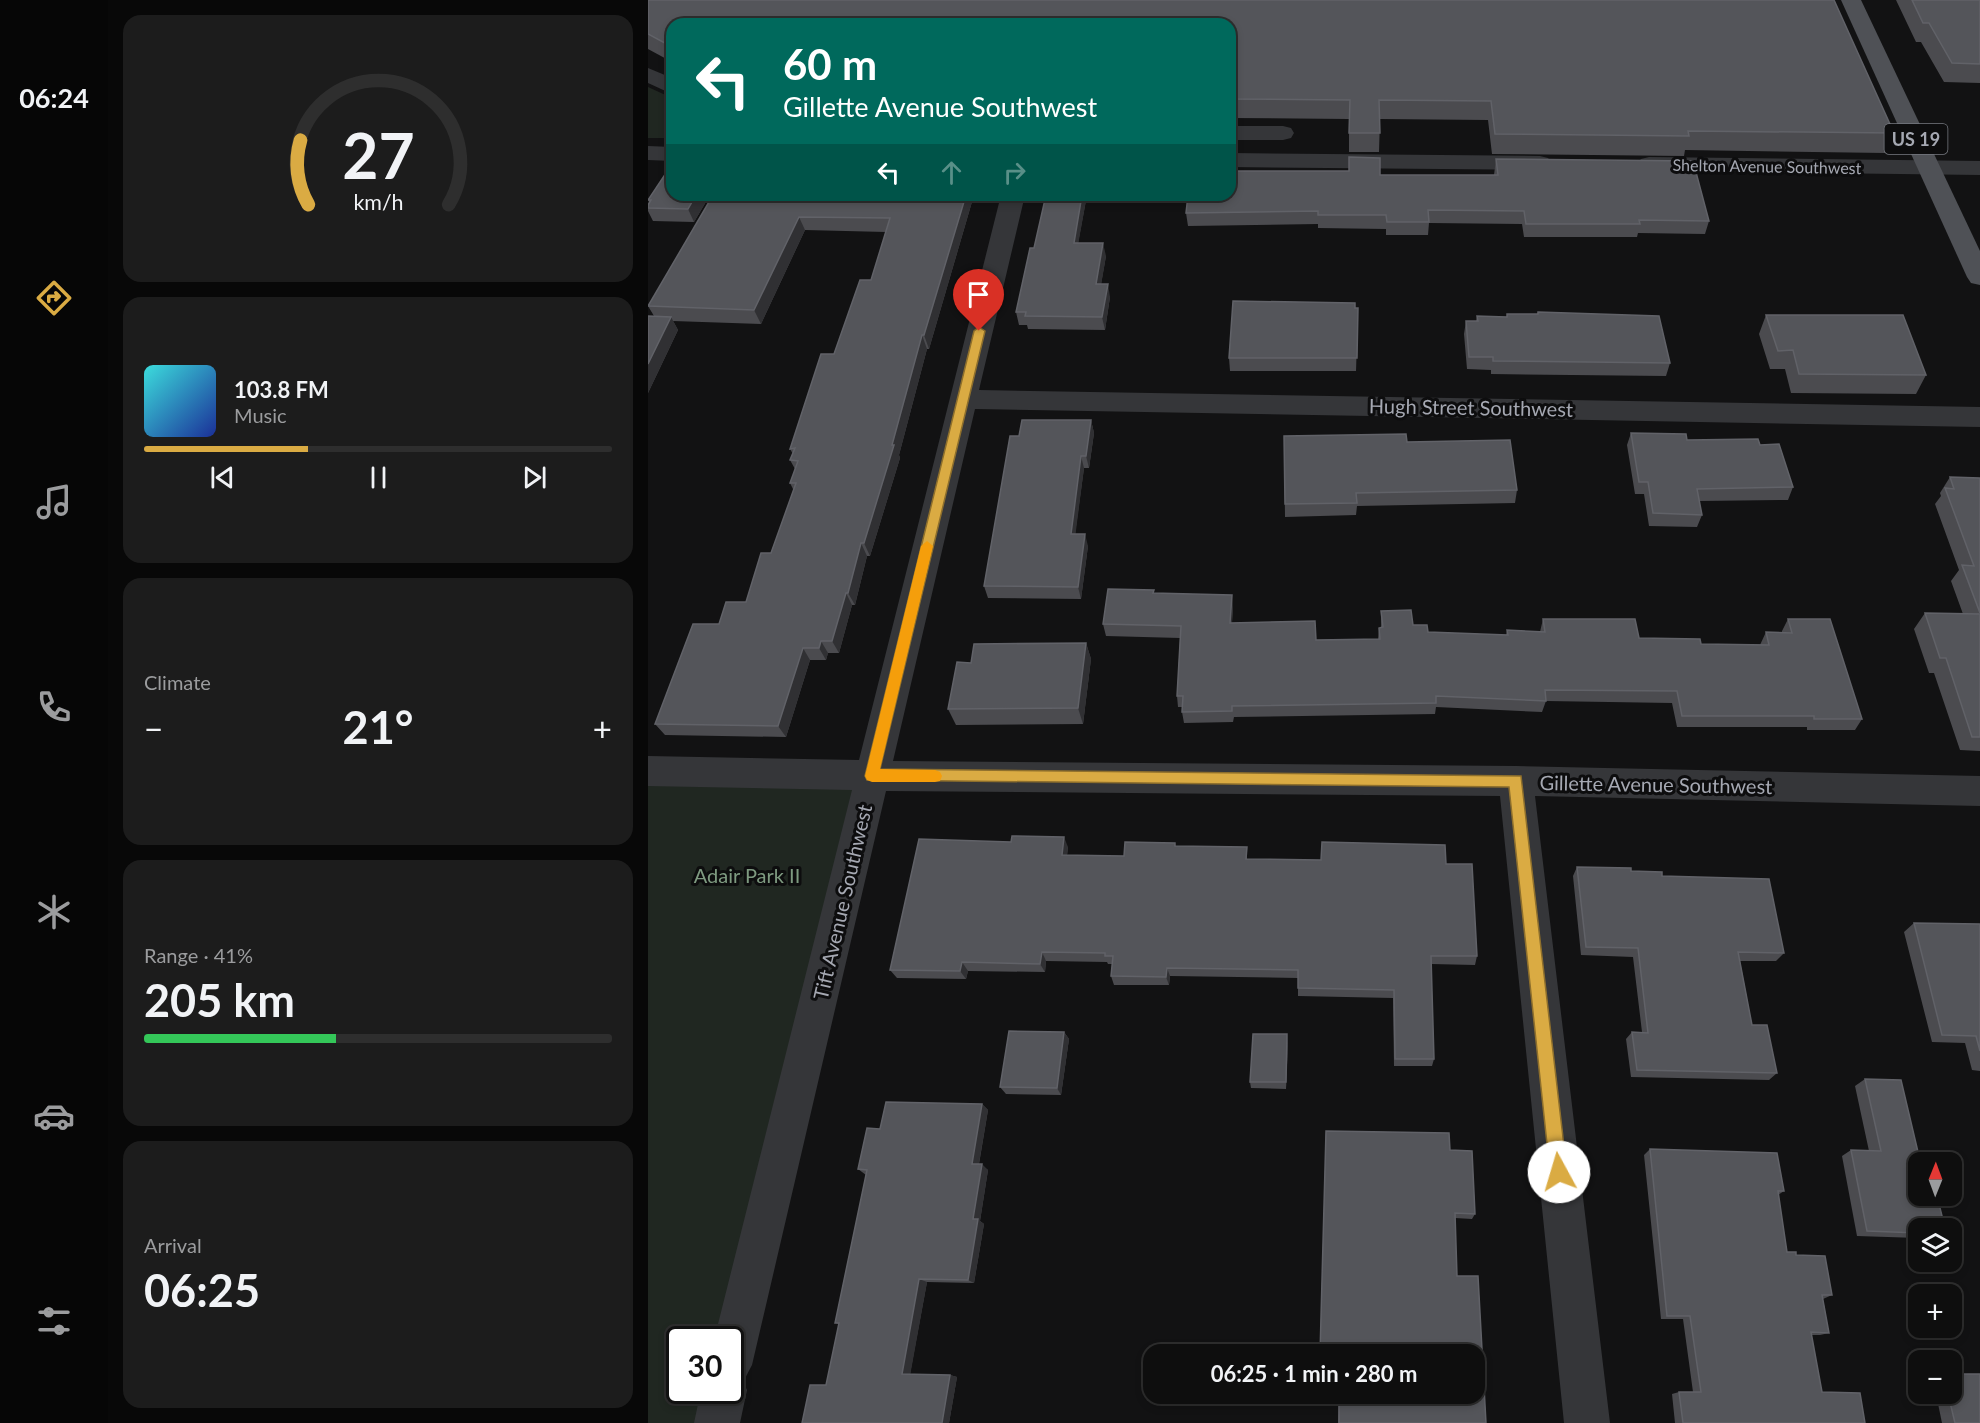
<!DOCTYPE html>
<meta charset="utf-8">
<style>
body{margin:0;font-family:Lato,sans-serif;background:#1c1c1c;color:#f1f3f6;height:100vh;display:flex;flex-direction:column;font-size:22px;white-space:nowrap}
*{box-sizing:border-box;margin:0}
p{font-size:20px;color:#9b9c9e}
.icon{flex:none;width:33px;height:33px;fill:none;stroke:currentColor;stroke-width:2;stroke-linecap:round;stroke-linejoin:round}
.map{position:relative;flex:1;overflow:hidden}
.details{display:flex;flex-direction:column;gap:15px;padding:15px;background:#080808;width:540px}
.details>*{flex:none}
.banner{position:absolute;left:18px;top:18px;width:570px;height:183px;border-radius:18px;box-shadow:0 3px 9px #0003,0 0 0 2px #2e2e2e;background:#00695c;color:#fff;overflow:hidden}
.needle{width:39px;rotate:1deg}
.tools{position:absolute;left:1260px;top:1152px;display:grid;gap:12px}
.tools a{display:grid;place-items:center;width:54px;height:54px;border-radius:12px;background:#0e0e0e;box-shadow:0 3px 9px #0003,0 0 0 2px #2e2e2e;font-size:30px}
.speed{position:absolute;left:18px;top:1326px;display:flex;gap:12px;font-size:30px;font-weight:700;text-align:center}
.speed>*{display:grid;place-content:center;width:78px;height:78px;border-radius:50%;background:#0e0e0e;box-shadow:0 3px 9px #0003,0 0 0 2px #2e2e2e;line-height:1}
.speed .limit{border:3px solid #111;border-radius:9px;background:#fff;color:#111}
.pin{position:absolute;display:grid;place-items:center;width:51px;height:51px;color:#fff;margin:-62px -26px;border-radius:50% 50% 50% 0;rotate:-45deg;box-shadow:0 0 6px #0007}
.pin .icon{rotate:45deg}
.me{position:absolute;width:66px;margin:-33px;rotate:354deg;stroke-linejoin:round;filter:drop-shadow(0 0 4px #0008)}
.turn{display:flex;align-items:center;gap:21px;height:126px;padding:0 18px;font-size:27px}
.turn .icon{width:78px;height:78px;stroke-width:2.5}
.turn b{display:block;font-size:42px;line-height:51px}
.lanes{display:flex;align-items:center;height:57px;padding:0 18px;background:#0003;justify-content:center;gap:30px;direction:ltr}
.lanes .off{opacity:.35}
.big{font-size:45px;font-weight:700;line-height:1.1}
.details .card{flex:1;display:flex;flex-direction:column;justify-content:center;gap:9px;min-width:0;padding:0 21px;border-radius:18px;background:#1c1c1c}
.details .dial{align-items:center;gap:0}
.dial svg{height:156px;overflow:visible;fill:none;stroke:#2e2e2e;stroke-width:7;stroke-linecap:round;text-anchor:middle}
.dial text{fill:#f1f3f6;stroke:none}
.song{display:flex;align-items:center;gap:18px}
.cover{width:72px;height:72px;border-radius:9px;background:linear-gradient(135deg,hsl(180 70% 55%),hsl(230 70% 35%))}
.played{height:6px;border-radius:3px;background:linear-gradient(90deg,#daab43 35%,#2e2e2e 35%)}
.keys{display:flex;justify-content:space-around;direction:ltr}
.heat{display:flex;justify-content:space-between;align-items:center;font-size:33px;direction:ltr}
.charge{height:9px;border-radius:4px;background:linear-gradient(90deg,#34c759 41%,#2e2e2e 0)}
.trip{position:absolute;left:495px;top:1344px;width:342px;height:60px;border-radius:18px;background:#0e0e0e;box-shadow:0 3px 9px #0003,0 0 0 2px #2e2e2e;font-weight:700;line-height:60px;text-align:center}
main{display:flex;flex:1;min-height:0}
.tabs{display:flex;flex-direction:column;width:108px;justify-content:space-around;align-items:center;background:#060606;color:#9b9c9e}
.tabs .icon{width:42px;height:42px}
.tabs .selected{color:#daab43}
.tabs b{font-size:27px;color:#f1f3f6}
.map>svg:first-child{display:block}
.green{fill:#202721}
.lines{fill:none;stroke-linecap:round;stroke-linejoin:round}
.minor{fill:#353639;fill-rule:evenodd}
.major{fill:#4f5156;fill-rule:evenodd}
.wall{fill:#4b4b4f}
.shaded-wall{fill:#303033}
.building{fill:#54555a;stroke:#616268;stroke-width:1.5}
.route{fill:#daab43;stroke:#8e6f2c;stroke-width:1.5}
.slow{fill:#f59e0b}
.labels{text-anchor:middle;dominant-baseline:central;stroke-width:6;stroke-linejoin:round;paint-order:stroke}
.far-street-label{font-size:16px;fill:#a5a8b2;stroke:#0d0d0e}
.shield{fill:#0d0d0e;stroke:#777a81;stroke-width:1.5}
.shield-label{font-size:18px;font-weight:bold;fill:#a5a8b2}
.street-label{font-size:20px;fill:#a5a8b2;stroke:#0d0d0e}
.park-label{font-size:20px;fill:#7e9a80;stroke:#0d0d0e}
</style>
<main>
<nav class="tabs">
<b>06:24</b>
<svg class="icon selected" aria-label="directions" viewBox="0 0 24 24"><path d="M12 3l9 9-9 9-9-9zM9 14v-3h6M13 9l2 2-2 2"/></svg>
<svg class="icon" aria-label="music" viewBox="0 0 24 24"><path d="M9 18V5l10-2v13"/><circle cx="6" cy="18" r="3"/><circle cx="16" cy="16" r="3"/></svg>
<svg class="icon" aria-label="phone" viewBox="0 0 24 24"><path d="M5 4h4l2 5-3 2q2 4 5 5l2-3 5 2v4C11 20 4 13 5 4z"/></svg>
<svg class="icon" aria-label="climate" viewBox="0 0 24 24"><path d="M12 3v18M4 7l16 10M4 17L20 7"/></svg>
<svg class="icon" aria-label="car" viewBox="0 0 24 24"><path d="M5 17H2v-5l4-1 3-4h7l3 4 3 1v5h-3M9 17h6M6 11h13"/><circle cx="7" cy="17" r="2"/><circle cx="17" cy="17" r="2"/></svg>
<svg class="icon" aria-label="filters" viewBox="0 0 24 24"><path d="M4 7h16M4 17h16"/><circle cx="9" cy="7" r="2"/><circle cx="15" cy="17" r="2"/></svg>
</nav>
<section class="details">
<div class="card dial"><svg viewBox="0 0 100 80">
<path d="M14 69A42 42 0 1 1 86 69"/>
<path d="M14 69A42 42 0 0 1 10 36" stroke="#daab43"/>
<text x="50" y="56" font-size="32" font-weight="700">27</text>
<text x="50" y="72" font-size="11">km/h</text>
</svg></div>
<div class="card">
<div class="song"><i class="cover"></i><div><b>103.8 FM</b><p>Music</p></div></div>
<div class="played"></div>
<div class="keys"><svg class="icon" aria-label="previous" viewBox="0 0 24 24"><path d="M18 5L8 12l10 7zM5 5v14"/></svg><svg class="icon" aria-label="pause" viewBox="0 0 24 24"><path d="M8 5v14M16 5v14"/></svg><svg class="icon" aria-label="next" viewBox="0 0 24 24"><path d="M6 5l10 7-10 7zM19 5v14"/></svg></div>
</div>
<div class="card"><p>Climate</p>
<div class="heat"><a>−</a><b class="big">21°</b><a>+</a></div>
</div>
<div class="card"><p>Range · 41%</p><b class="big">205 km</b><div class="charge"></div></div>
<div class="card"><p>Arrival</p><b class="big">06:25</b></div>
</section>
<div class="map">
<svg width="1332" height="1423" viewBox="0 0 1332 1423">
<rect width="100%" height="100%" fill="#121213"/>
<g class="green">
<path d="M0,87L24,98V138H0Z"/>
<path d="M0,771L224,776L82,1340H32V1390L76,1391L69,1423H0Z"/>
</g>
<g class="lines">
<g class="minor">
<path d="M0,68L24,78V94L0,83Z"/>
<path d="M582,126H635L643,128L646,133L643,138L635,140H582Z"/>
<path d="M0,146L24,147V161L0,160Z"/>
<path d="M582,153L892,156L900,158L904,163L900,168L892,170L582,167Z"/>
<path d="M1001,157L1332,161V175L1001,171L993,169L989,164L993,159Z"/>
<path d="M353,195H377L331,390L1332,407V427L327,409L245,761L868,766L1332,776V806L887,796L962,1423H916L852,796L238,791L104,1365L95,1382L99,1390L92,1423H46L53,1390H82V1340H66L204,790L0,786V756L211,760Z"/>
</g>
<path class="major" d="M1193,0H1213L1332,251V285L1323,283L1319,277Z"/>
</g>
<g class="wall">
<path d="M0,0H1186L1246,133L1237,153L1037,150L1036,156L844,154L840,120L732,119L731,152H701V119L582,118V24H24V62L0,49Z"/>
<path d="M1248,0H1332V83L1296,82L1273,42H1268Z"/>
<path d="M848,159L1061,221L1057,234L990,233L989,237H876L874,224L781,223L780,235H738V229L670,228V224L540,226L538,213L732,175H846Z"/>
<path d="M24,195H62L46,222L5,221L0,211V205L1,202L0,200Z"/>
<path d="M65,195H326L281,349H279L251,455L252,458L222,556H219L207,605H204L191,653H180L178,660H162L138,737L17,735L7,724L71,624L98,602L123,553L146,491L142,483L147,469L142,460L145,454L142,449L186,354L223,280L238,232L157,230L113,324L25,321L30,330L0,393V316H6L0,306Z"/>
<path d="M398,195H439L430,243L458,256L453,284L462,297L457,330L380,329L379,325H371L368,312L386,248Z"/>
<path d="M710,308L708,371H582L581,358Z"/>
<path d="M890,312L1022,363L1018,376L843,374V370L819,369L816,334L818,321H828L829,316L859,317V314H889Z"/>
<path d="M1118,315L1278,375L1268,394L1143,393L1137,369H1122L1111,334Z"/>
<path d="M443,420L446,433L441,468H436L427,534L440,546L433,599L340,598L336,586L371,436Z"/>
<path d="M983,433L1039,440L1112,445L1145,487L1140,500L1051,501L1054,515L1049,527L1001,526L996,494H987L979,445Z"/>
<path d="M636,436L759,442L869,490L867,503L709,506L708,515L637,517Z"/>
<path d="M1302,477L1332,478V751L1312,750L1286,673H1281L1266,629L1277,613L1315,614L1303,581L1311,570L1287,504L1293,496L1292,493Z"/>
<path d="M506,594L585,606L584,623L668,640L730,639L731,628H733V611L780,632L858,635L859,630L892,632L895,619L991,638L1053,644L1112,645L1118,632L1134,633V631L1140,619L1214,719L1207,730H1159V727H1029L1024,703L898,701L894,712L788,707L787,714L586,717L585,722L536,723L534,712V707H530L529,696L532,638L458,636L455,624Z"/>
<path d="M438,643L443,659L435,724L308,725L300,709L323,663Z"/>
<path d="M363,842L420,847L419,855L476,856L527,846L599,847V859L798,864L829,956L827,965L783,964L786,1059L784,1066H746L745,998L650,996V978L522,976L521,985H466L463,976L464,964H460L459,962L398,961L397,972L320,971L318,979L249,978L242,970Z"/>
<path d="M929,867L983,871L1014,876L1136,953L1128,961H1092L1104,1025L1129,1073L1121,1080L983,1077L978,1039L984,1032H994L985,957L933,955L925,876Z"/>
<path d="M1266,923L1332,924V1071L1324,1070L1317,1043L1284,1042L1256,932Z"/>
<path d="M416,1032L421,1039L413,1095L358,1094L352,1087Z"/>
<path d="M640,1042L638,1089L603,1088L602,1082Z"/>
<path d="M1217,1079L1270,1152V1238L1209,1236L1194,1156L1203,1150L1221,1151L1207,1086Z"/>
<path d="M334,1104L340,1110L331,1164L340,1170L332,1221L336,1224L326,1283L279,1282L262,1374L302,1375L309,1377L301,1423H154L178,1385L191,1324L187,1323L218,1175L210,1169L232,1129Z"/>
<path d="M678,1131L801,1133L802,1150L824,1151L827,1214L824,1219L807,1218L809,1276H830L838,1423H690L691,1394H826V1354H672Z"/>
<path d="M1002,1149L1136,1191L1130,1195L1139,1252L1148,1255L1184,1295L1175,1299L1181,1333L1172,1335H1163L1174,1392L1217,1423H1027L1024,1394L1031,1392H1045L1035,1319H1013L996,1155Z"/>
<path d="M1288,1394H1304L1332,1423H1294Z"/>
</g>
<g class="shaded-wall">
<path d="M48,195H62L46,222L40,209Z"/>
<path d="M318,195H326L281,349L276,335Z"/>
<path d="M434,195H439L428,256L426,243Z"/>
<path d="M151,217L157,230L113,324L106,310Z"/>
<path d="M455,243L458,256L451,297L448,284Z"/>
<path d="M460,284L462,297L457,330L454,317Z"/>
<path d="M23,317L30,330L0,393V364Z"/>
<path d="M274,335L279,349L251,455L252,458L222,556L216,543L244,445Z"/>
<path d="M443,420L446,433L441,468L438,456Z"/>
<path d="M433,456L436,468L426,546L423,534Z"/>
<path d="M437,534L440,546L433,599L430,587Z"/>
<path d="M213,543L219,556L207,605L200,593Z"/>
<path d="M198,593L204,605L191,653L184,641Z"/>
<path d="M584,595L585,606L583,635L582,623Z"/>
<path d="M173,641L180,653L178,660L171,648Z"/>
<path d="M438,643L443,659L435,724L430,708Z"/>
<path d="M155,648L162,660L138,737L130,726Z"/>
<path d="M416,837L420,847L418,865L414,855Z"/>
<path d="M394,952L398,961L397,972L392,964Z"/>
<path d="M314,962L320,971L318,979L312,971Z"/>
<path d="M519,968L522,976L521,985L518,977Z"/>
<path d="M416,1032L421,1039L413,1095L409,1088Z"/>
<path d="M639,1034L640,1042L638,1089V1082Z"/>
<path d="M334,1104L340,1110L330,1169L324,1164Z"/>
<path d="M334,1164L340,1170L332,1221L336,1224L326,1283L320,1280L325,1219Z"/>
<path d="M271,1279L279,1282L262,1376L254,1374Z"/>
<path d="M302,1375L309,1377L301,1423H294Z"/>
</g>
<g class="building">
<path d="M0,0H1186L1246,133L1040,131L1041,136L847,134L843,101L731,100L732,133H701L702,100L582,99V24H24V47L0,34Z"/>
<path d="M1264,0H1332V64L1304,63L1281,23H1275Z"/>
<path d="M701,157L732,158V175H850L848,159L1045,161L1061,221L991,220L992,224H878L876,211L780,210L781,222H739L738,215H670V211L538,213L540,195H582V171H701Z"/>
<path d="M22,167H24V195H48L40,209L0,208V205L3,200H0Z"/>
<path d="M65,195H318L276,335H274L244,445H246L216,543H213L200,593H198L184,641H173L171,648H155L130,726L7,724L45,624H71L78,602H98L113,553H123L148,483H142L150,461L142,460L147,448L142,449L173,354H186L212,280H223L242,218L151,217L106,310L0,306Z"/>
<path d="M398,195H434L426,243H455L448,284H460L454,317L377,316L378,312H368L382,248H386Z"/>
<path d="M585,301L707,303V308H710L709,358H581Z"/>
<path d="M890,312L1011,316L1022,363L845,361V357H821L818,321H830L829,316L859,317V314H890Z"/>
<path d="M1118,315H1255L1278,375L1151,374L1145,350L1130,351Z"/>
<path d="M0,316L23,317L0,364Z"/>
<path d="M374,420H443L438,456H433L423,534H437L430,587L336,586L362,436H371Z"/>
<path d="M983,433L1038,434L1039,440L1110,439L1112,445L1131,444L1145,487L1049,489L1054,515L1005,513L1000,482H991Z"/>
<path d="M758,434L759,442L862,440L869,490L708,493L709,503L637,504L636,436Z"/>
<path d="M1302,477L1332,478V613L1314,565L1326,566L1297,488L1306,489Z"/>
<path d="M460,589L506,590L505,593L584,595L582,623L667,621L668,640L732,639L731,628L735,627L733,611L763,610L765,625H779L780,632L860,635L859,630L897,632L895,619H987L991,638L1052,639L1053,644L1121,645L1118,632L1144,633L1140,619H1182L1214,719H1166V716H1034L1029,691L897,690L898,701L788,696V703L584,706V711L534,712L535,696H529L533,626L455,624Z"/>
<path d="M1277,613L1332,614V737H1324L1298,658H1292Z"/>
<path d="M438,643L430,708L300,709L309,662L323,663L326,644Z"/>
<path d="M364,836L416,837L414,855L476,856L477,842L527,843V846L599,847L598,859L673,860L674,842L797,845L798,864H824L829,956H783L786,1059H747L746,990L650,988V970L519,968L518,977L463,976L465,956H457V953L394,952L392,964L314,962L312,971L242,970L271,839L363,842Z"/>
<path d="M929,867L983,868V871L1014,872V876L1121,879L1136,953L1090,952L1104,1025H1119L1129,1073L989,1070L984,1032L1000,1033L990,948L938,947Z"/>
<path d="M1266,923L1332,924V1051L1328,1036L1294,1035Z"/>
<path d="M361,1031L416,1032L409,1088L352,1087Z"/>
<path d="M605,1034H639L638,1082H602Z"/>
<path d="M1217,1079L1253,1080L1270,1152L1279,1153L1281,1162H1270V1196H1289L1297,1228H1270V1233L1219,1231L1203,1150L1233,1151Z"/>
<path d="M238,1102L334,1104L324,1164H334L325,1219H330L320,1280L271,1279L254,1374L302,1375L294,1423H154L162,1385H178L191,1323H187L219,1170L210,1169L219,1128L232,1129Z"/>
<path d="M678,1131L801,1133L802,1150L824,1151L827,1214L807,1213L809,1276H830L838,1423H691V1394H826V1354H672Z"/>
<path d="M1002,1149L1129,1153L1136,1191H1130L1139,1252H1148V1255L1177,1256L1184,1295H1174L1181,1333L1163,1332L1174,1392L1212,1393L1217,1423H1035L1031,1392H1053L1042,1316H1019Z"/>
<path d="M1304,1374H1332V1423H1307L1300,1394H1304Z"/>
</g>
<path class="route" d="M331,327L337,331L232,769L873,776L919,1172L917,1178L911,1180L905,1178L902,1172L861,787L219,780L217,776L326,331Z"/>
<path class="slow" d="M279,541L285,546L232,769L287,770L292,772L294,776L292,781L287,782H224L219,780L217,776L273,546Z"/>
<g class="labels">
<g class="far-street-label">
<text transform="translate(1119 166) rotate(1)">Shelton Avenue Southwest</text>
</g>
<rect class="shield" x="1236.5" y="124" width="63" height="30" rx="4.5"/>
<g class="shield-label">
<text x="1268" y="139">US 19</text>
</g>
<g class="street-label">
<text transform="translate(823 407) rotate(1)">Hugh Street Southwest</text>
<text transform="translate(1008 784) rotate(1)">Gillette Avenue Southwest</text>
<text transform="translate(194 902) rotate(-77)">Tift Avenue Southwest</text>
</g>
<g class="park-label">
<text x="99" y="875">Adair Park II</text>
</g>
</g>
</svg>
<div class="tools">
<a><svg class="needle" viewBox="-14 -14 28 28"><path d="M0-13l5 13h-10z" fill="#e53935"/><path d="M0 13l5-13h-10z" fill="#9b9c9e"/></svg></a>
<a><svg class="icon" aria-label="layers" viewBox="0 0 24 24"><path d="M12 4l9 5-9 5-9-5zM3 14l9 5 9-5"/></svg></a>
<a>+</a>
<a>−</a>
</div>
<div class="speed"><div class="limit">30</div></div>
<div class="pin" style="left:331px;top:331px;background:#d93025"><svg class="icon" aria-label="arrive" viewBox="0 0 24 24"><path d="M6 21V4h12l-3 4 3 4H6"/></svg></div>
<svg class="me" style="left:911px;top:1172px" viewBox="-20 -20 40 40"><circle r="19" fill="#fff"/><path d="M0-13L10 11 0 6-10 11z" fill="#daab43"/></svg>
<div class="trip">06:25 · 1 min · 280 m</div>
<div class="banner">
<div class="turn"><svg class="icon" aria-label="left" viewBox="0 0 24 24"><path d="M17 20v-9H6M10 6l-5 5 5 5"/></svg><div><b>60 m</b>Gillette Avenue Southwest</div></div>
<div class="lanes"><svg class="icon" aria-label="left" viewBox="0 0 24 24"><path d="M17 20v-9H6M10 6l-5 5 5 5"/></svg><svg class="icon off" aria-label="ahead" viewBox="0 0 24 24"><path d="M12 20V5M6 11l6-6 6 6"/></svg><svg class="icon off" aria-label="right" viewBox="0 0 24 24"><path d="M7 20v-9h11M14 6l5 5-5 5"/></svg></div>
</div>
</div>
</main>
